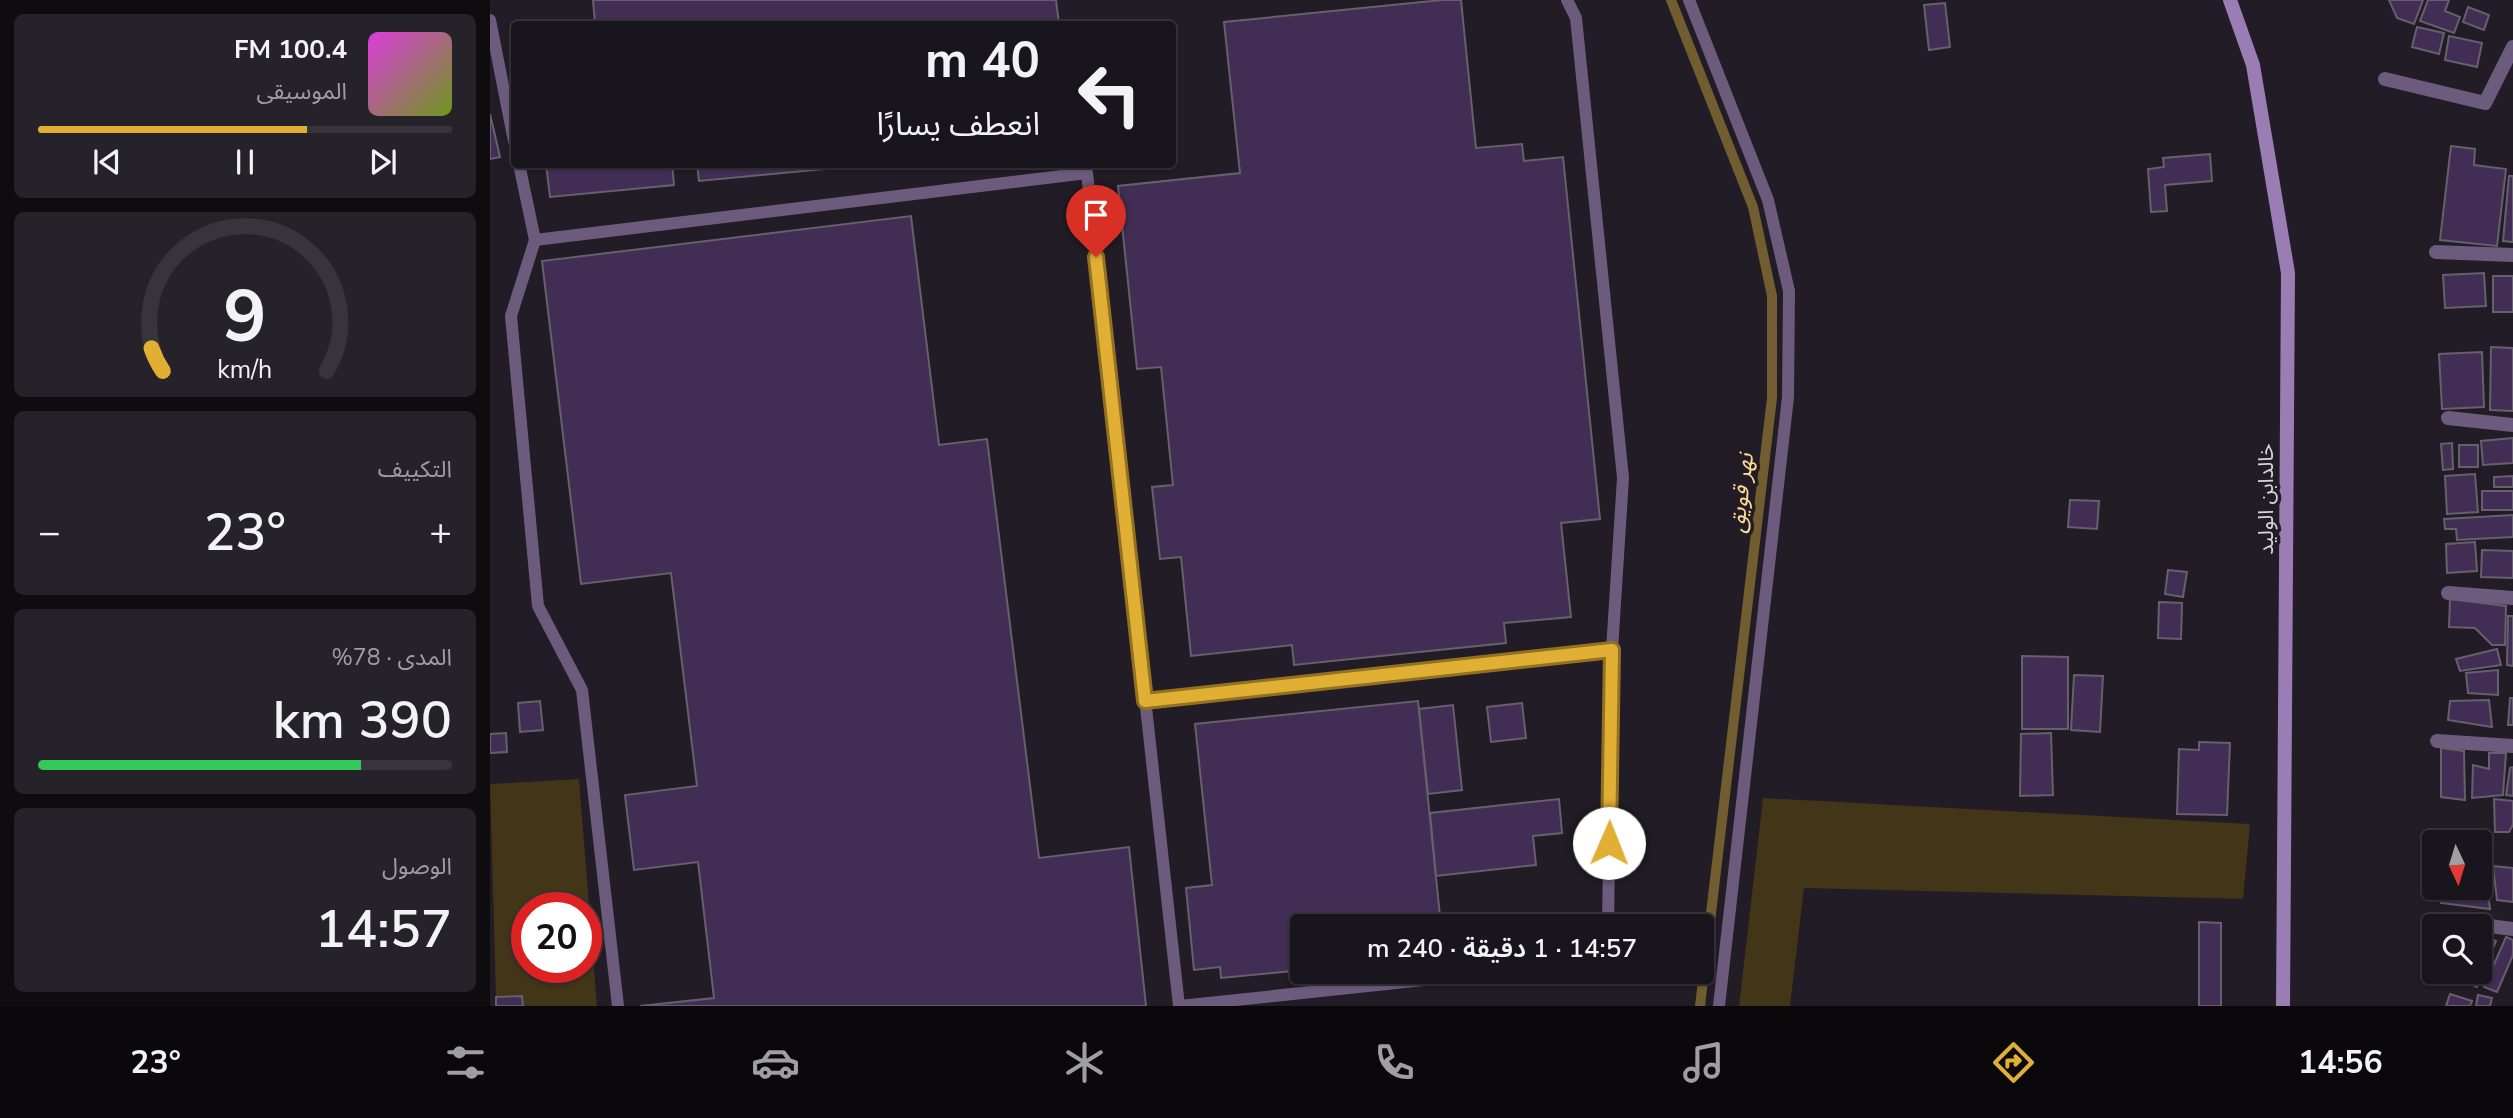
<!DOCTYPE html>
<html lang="ar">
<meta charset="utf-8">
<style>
body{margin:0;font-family:"Nunito Sans","Noto Sans Arabic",sans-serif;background:#262229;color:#f1f3f6;direction:rtl;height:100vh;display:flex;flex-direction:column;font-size:26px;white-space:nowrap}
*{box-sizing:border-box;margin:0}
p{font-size:23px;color:#9f9fa3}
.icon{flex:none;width:38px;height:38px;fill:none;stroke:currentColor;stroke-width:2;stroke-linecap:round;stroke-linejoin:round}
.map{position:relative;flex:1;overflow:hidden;direction:ltr}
.details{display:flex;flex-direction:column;gap:14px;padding:14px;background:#0e0c0f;width:490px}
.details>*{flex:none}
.banner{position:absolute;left:21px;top:21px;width:665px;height:147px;border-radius:7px;box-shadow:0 2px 5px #0004,0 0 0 2px #37343b;direction:rtl;background:#19151c;color:#f1f3f6;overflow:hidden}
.needle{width:46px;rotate:176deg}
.fabs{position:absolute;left:1932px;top:830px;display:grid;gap:14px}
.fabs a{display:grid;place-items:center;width:70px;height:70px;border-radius:7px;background:#19151c;box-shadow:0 2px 5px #0004,0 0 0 2px #37343b;font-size:35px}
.speed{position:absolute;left:21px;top:892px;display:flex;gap:14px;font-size:35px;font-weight:700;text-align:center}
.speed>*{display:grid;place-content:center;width:91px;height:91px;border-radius:50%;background:#19151c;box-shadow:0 2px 5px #0004,0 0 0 2px #37343b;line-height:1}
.speed .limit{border:10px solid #d22;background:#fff;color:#111}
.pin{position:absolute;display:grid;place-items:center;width:60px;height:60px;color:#fff;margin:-72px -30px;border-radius:50% 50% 50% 0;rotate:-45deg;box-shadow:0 0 7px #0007}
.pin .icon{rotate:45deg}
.me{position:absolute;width:77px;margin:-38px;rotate:1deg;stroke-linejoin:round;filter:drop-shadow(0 0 5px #0008)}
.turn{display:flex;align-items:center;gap:24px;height:147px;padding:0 21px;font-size:32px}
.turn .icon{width:91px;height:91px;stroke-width:2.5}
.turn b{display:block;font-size:49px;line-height:60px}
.big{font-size:52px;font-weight:600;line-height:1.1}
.details .tile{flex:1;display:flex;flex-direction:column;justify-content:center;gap:10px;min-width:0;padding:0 24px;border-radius:10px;background:#262229}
.details .dial{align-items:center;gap:0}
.dial svg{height:182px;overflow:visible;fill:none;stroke:#37343b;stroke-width:7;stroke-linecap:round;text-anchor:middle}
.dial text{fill:#f1f3f6;stroke:none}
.song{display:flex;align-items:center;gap:21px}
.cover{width:84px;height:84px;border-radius:10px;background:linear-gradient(135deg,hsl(300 70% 55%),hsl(80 70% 35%))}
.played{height:7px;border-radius:4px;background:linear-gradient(90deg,#e1af34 65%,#37343b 65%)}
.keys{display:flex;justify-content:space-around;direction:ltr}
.heat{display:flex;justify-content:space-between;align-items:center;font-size:38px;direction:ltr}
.charge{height:10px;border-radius:5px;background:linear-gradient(90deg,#34c759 78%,#37343b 0)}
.trip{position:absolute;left:800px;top:914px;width:424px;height:70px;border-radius:7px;background:#19151c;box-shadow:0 2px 5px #0004,0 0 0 2px #37343b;font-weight:600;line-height:70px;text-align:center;direction:rtl}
.dock{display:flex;height:112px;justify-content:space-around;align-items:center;background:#0a080b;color:#9f9fa3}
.dock .icon{width:49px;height:49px}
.dock .on{color:#e1af34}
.dock b{font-size:32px;color:#f1f3f6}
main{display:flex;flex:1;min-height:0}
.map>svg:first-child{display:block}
.green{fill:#433517;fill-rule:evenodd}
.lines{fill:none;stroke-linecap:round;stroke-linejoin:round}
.stream{stroke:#725d30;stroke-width:10}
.building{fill:#422e54;stroke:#65606b;stroke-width:2}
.lane{stroke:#6c5b7d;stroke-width:12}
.street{stroke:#6c5b7d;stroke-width:14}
.secondary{stroke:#997db4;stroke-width:14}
.route-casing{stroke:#927222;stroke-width:18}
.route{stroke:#e1af34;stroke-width:12}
.labels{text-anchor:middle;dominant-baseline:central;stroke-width:7;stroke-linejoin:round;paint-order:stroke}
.street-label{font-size:21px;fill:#d8d5db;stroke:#211c25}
.water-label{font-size:23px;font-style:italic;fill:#fddb92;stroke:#211c25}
</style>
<main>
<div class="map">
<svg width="2023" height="1006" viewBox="0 0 2023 1006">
<rect width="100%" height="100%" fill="#211c25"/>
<g class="green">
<path d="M89,779L107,1006H33L31,996L6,997L0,784ZM37,908H96V968H37Z"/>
<path d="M1273,798L1760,824L1753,899L1314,888L1300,1006H1249Z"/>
</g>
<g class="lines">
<path class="stream" d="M1181,0L1263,207L1282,296V398L1210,1006"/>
</g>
<g class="building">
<path d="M103,0H566L569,24H105Z"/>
<path d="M952,0H971L986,148L1032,144L1034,161L1073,157L1110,519L1071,523L1081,617L1014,623L1016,643L804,665L802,645L701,656L691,557L670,559L662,487L683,485L671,367L647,369L628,186L750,173L734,22Z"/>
<path d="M1899,0H1933L1924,24L1907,18Z"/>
<path d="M1938,0H1959L1955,11L1970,17L1964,33L1930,21Z"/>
<path d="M1455,3L1460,47L1439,50L1434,5Z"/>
<path d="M1978,7L1999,15L1994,30L1973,22Z"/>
<path d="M1927,27L1954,33L1949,54L1922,47Z"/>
<path d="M1959,36L1992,43L1987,67L1955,60Z"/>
<path d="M0,114L10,157L0,159Z"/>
<path d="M1961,146L1985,149L1984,165L2016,169L2007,246L1950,240Z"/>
<path d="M1720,154L1722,181L1675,185L1677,211L1661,212L1658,169L1674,167L1673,158Z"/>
<path d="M56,164H182L184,185L60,197Z"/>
<path d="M207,164H387L209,181Z"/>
<path d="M2019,176H2023V242L2013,241Z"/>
<path d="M421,216L449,445L497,439L549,858L639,847L656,1006H150L224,998L208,862L144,870L135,795L207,786L181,573L91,584L52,261Z"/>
<path d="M1994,273L1996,306L1955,308L1953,275Z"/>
<rect x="2003" y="276" width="20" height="36"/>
<path d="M2001,347L2023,348V411L2000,410Z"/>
<path d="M1992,352L1994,407L1952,409L1949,354Z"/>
<path d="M2023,438V463L1993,465L1991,441Z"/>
<path d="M1962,443L1963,469L1953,470L1951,444Z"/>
<rect x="1969" y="445" width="19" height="22"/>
<path d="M1985,474L1988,512L1957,514L1955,476Z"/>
<path d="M2023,476V487H2004V477Z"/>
<rect x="1992" y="491" width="31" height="19"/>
<path d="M1580,500L1609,501L1607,529L1578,527Z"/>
<path d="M2023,515V537L1967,540L1966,529H1955L1954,519Z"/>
<path d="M1985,542L1987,571L1957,573L1956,544Z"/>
<path d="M1992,550L2023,551V578L1991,577Z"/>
<path d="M1678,570L1697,572L1693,597L1675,594Z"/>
<path d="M1960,599L2016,606L2015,645H2002L1985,628L1959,627Z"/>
<path d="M1669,602L1692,603L1691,639L1668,638Z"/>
<path d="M2018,616H2023V666L2017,665Z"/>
<path d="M2007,649L2011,665L1970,671L1966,659Z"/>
<path d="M1532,656L1578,657V729H1532Z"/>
<path d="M2008,670V695L1978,693L1976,673Z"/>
<path d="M1584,675L1613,676L1610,732L1581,730Z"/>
<path d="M2020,698H2023V725H2018Z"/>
<path d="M1999,700L2002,727L1958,720L1960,701Z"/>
<path d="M50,701L53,730L30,732L28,703Z"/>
<path d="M928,701L951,926H812V970L731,978L730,967L704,970L696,888L722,885L705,724Z"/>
<path d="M1032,703L1036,738L1001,742L997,707Z"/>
<path d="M963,705L972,790L938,794L929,709Z"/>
<path d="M16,733L17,752L0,753V734Z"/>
<path d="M1561,733L1563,795L1530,796L1531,734Z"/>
<path d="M1709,742L1740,743L1737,815L1687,814L1689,749L1709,750Z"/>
<path d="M1951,748L1974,751L1975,800L1951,797Z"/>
<path d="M1999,753H2016L2013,795L1982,798L1983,765L1999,769Z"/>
<path d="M2023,767V796L2016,795L2020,768Z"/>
<path d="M1069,799L1072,833L1043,836L1046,865L946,876L940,813Z"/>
<path d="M2004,799L2023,801V825L2019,832H2005Z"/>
<path d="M1999,840L1997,875H1990V842H1986Z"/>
<path d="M2003,866L2023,868V902L2007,900Z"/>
<path d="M1997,884L2000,909L1951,903L1954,887Z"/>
<path d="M1709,922L1731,923V1006H1709Z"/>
<path d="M1990,934L2006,941L1987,987L1959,975L1960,971H1990Z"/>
<path d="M2016,937L2023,940V955L2007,992L1994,987Z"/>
<path d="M1960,994L1982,1001L1980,1006H1956Z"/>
<path d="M1988,995L2002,998L2000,1006H1986Z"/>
<path d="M32,996L33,1006H6V997Z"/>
</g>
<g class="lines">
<g class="lane">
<path d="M1077,0L1086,18L1133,478L1122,650L1118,926"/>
<path d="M1199,0L1278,200L1299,291L1298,397L1229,1006"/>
<path d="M0,20L24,141"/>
<path d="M29,164L45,240L597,173L689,1006"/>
<path d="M45,240L21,316L48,606L92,690L128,1006"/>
<path d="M655,701L1122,650"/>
<path d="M690,1006L1018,971"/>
</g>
<g class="street">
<path d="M1895,79L1995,103L2023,47"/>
<path d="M1946,252L2023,255"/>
<path d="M1958,418L2023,425"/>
<path d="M1958,593L2023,598"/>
<path d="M1947,741L2023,746"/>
<path d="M1947,919L2023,929"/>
</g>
<path class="secondary" d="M1740,0L1763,65L1798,273L1793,1006"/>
</g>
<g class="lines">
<g class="route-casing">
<path id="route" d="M606,257L655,701L1122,650L1119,843"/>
</g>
<use href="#route" class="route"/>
</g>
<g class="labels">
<g class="street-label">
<text transform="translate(1776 499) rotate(-90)">خالدابن الوليد</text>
</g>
<g class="water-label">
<text transform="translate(1251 493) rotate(-83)">نهر قويق</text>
</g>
</g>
</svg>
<div class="fabs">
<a><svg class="needle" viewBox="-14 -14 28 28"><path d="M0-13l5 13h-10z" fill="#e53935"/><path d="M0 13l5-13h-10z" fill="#9f9fa3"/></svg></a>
<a><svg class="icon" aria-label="search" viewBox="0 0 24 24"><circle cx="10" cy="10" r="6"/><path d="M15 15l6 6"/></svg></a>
</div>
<div class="speed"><div class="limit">20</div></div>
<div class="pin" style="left:606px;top:257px;background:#d93025"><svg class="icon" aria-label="arrive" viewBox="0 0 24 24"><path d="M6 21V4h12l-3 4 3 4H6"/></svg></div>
<svg class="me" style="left:1119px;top:843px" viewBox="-20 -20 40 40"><circle r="19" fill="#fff"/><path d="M0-13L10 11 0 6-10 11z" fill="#e1af34"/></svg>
<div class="trip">14:57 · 1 دقيقة · 240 m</div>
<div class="banner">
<div class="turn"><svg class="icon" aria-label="left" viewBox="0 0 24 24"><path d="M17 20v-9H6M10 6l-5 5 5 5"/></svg><div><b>40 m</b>انعطف يسارًا</div></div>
</div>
</div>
<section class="details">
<div class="tile">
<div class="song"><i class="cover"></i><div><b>100.4 FM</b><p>الموسيقى</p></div></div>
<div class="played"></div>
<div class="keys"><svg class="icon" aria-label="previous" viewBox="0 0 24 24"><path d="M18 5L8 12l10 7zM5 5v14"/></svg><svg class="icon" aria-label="pause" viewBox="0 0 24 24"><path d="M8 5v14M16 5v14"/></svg><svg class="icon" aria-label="next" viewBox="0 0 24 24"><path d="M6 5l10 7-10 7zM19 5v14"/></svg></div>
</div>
<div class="tile dial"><svg viewBox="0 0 100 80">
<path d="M14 69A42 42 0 1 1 86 69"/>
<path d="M14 69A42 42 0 0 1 9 59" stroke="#e1af34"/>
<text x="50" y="56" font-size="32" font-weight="700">9</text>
<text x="50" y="72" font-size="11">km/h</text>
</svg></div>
<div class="tile"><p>التكييف</p>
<div class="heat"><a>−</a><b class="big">23°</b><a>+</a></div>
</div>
<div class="tile"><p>المدى · 78%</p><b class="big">390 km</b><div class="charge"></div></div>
<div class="tile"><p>الوصول</p><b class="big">14:57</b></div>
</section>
</main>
<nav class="dock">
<b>14:56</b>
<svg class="icon on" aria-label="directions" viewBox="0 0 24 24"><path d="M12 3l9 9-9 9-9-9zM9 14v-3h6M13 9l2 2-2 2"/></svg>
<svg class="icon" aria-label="music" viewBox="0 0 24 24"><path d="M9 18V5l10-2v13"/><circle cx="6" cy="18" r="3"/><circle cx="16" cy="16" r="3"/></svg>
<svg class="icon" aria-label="phone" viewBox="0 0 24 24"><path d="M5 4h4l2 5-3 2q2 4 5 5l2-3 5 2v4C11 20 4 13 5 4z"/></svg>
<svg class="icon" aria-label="climate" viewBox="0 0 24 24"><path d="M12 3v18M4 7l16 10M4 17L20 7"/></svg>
<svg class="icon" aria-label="car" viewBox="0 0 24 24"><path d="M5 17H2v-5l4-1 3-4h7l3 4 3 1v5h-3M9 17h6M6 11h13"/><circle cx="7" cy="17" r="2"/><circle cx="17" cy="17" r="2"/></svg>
<svg class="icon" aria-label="filters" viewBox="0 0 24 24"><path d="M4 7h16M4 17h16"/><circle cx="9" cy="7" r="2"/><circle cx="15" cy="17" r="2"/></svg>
<b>23°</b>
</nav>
